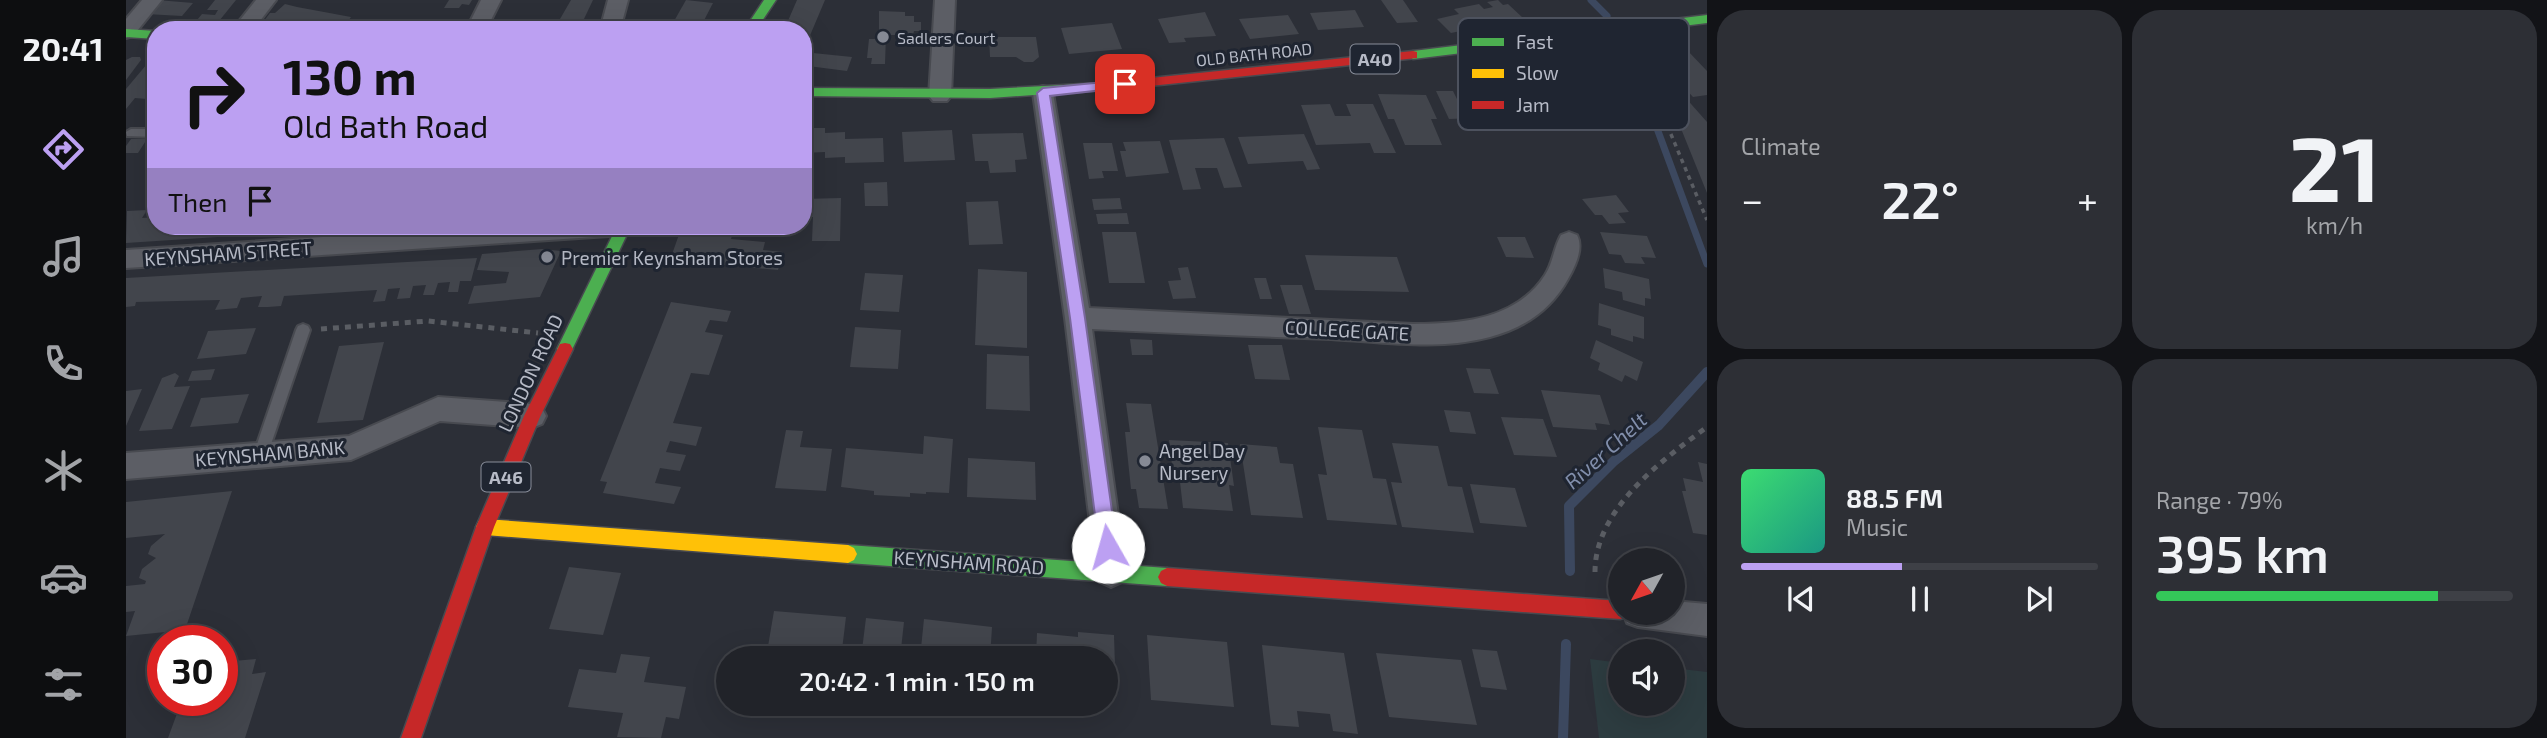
<!DOCTYPE html>
<meta charset="utf-8">
<style>
body{margin:0;font-family:"Exo 2",sans-serif;background:#2d2f35;color:#f1f3f6;height:100vh;display:flex;flex-direction:column;font-size:26px;white-space:nowrap}
*{box-sizing:border-box;margin:0}
p{font-size:23px;color:#a2a4a8}
.icon{flex:none;width:38px;height:38px;fill:none;stroke:currentColor;stroke-width:2;stroke-linecap:round;stroke-linejoin:round}
.map{position:relative;flex:1;overflow:hidden}
.side{display:flex;flex-direction:column;gap:10px;padding:10px;background:#121317;width:840px}
.side>*{flex:none}
.hud{position:absolute;left:21px;top:21px;width:665px;height:214px;border-radius:28px;box-shadow:0 7px 28px #0002,0 0 0 2px #3e4046;background:#bca0f2;color:#111;overflow:hidden}
.needle{width:46px;rotate:230deg}
.buttons{position:absolute;left:1482px;top:548px;display:grid;gap:14px}
.buttons a{display:grid;place-items:center;width:77px;height:77px;border-radius:50%;background:#212329;box-shadow:0 7px 28px #0002,0 0 0 2px #3e4046;font-size:35px}
.speed{position:absolute;left:21px;top:625px;display:flex;gap:14px;font-size:35px;font-weight:700;text-align:center}
.speed>*{display:grid;place-content:center;width:91px;height:91px;border-radius:50%;background:#212329;box-shadow:0 7px 28px #0002,0 0 0 2px #3e4046;line-height:1}
.speed .limit{border:10px solid #d22;background:#fff;color:#111}
.pin{position:absolute;display:grid;place-items:center;width:60px;height:60px;color:#fff;margin:-30px;border-radius:14px;box-shadow:0 4px 10px #0006}
.me{position:absolute;width:77px;margin:-38px;rotate:353deg;stroke-linejoin:round;filter:drop-shadow(0 0 5px #0008)}
.turn{display:flex;align-items:center;gap:24px;height:147px;padding:0 21px;font-size:32px}
.turn .icon{width:91px;height:91px;stroke-width:2.5}
.turn b{display:block;font-size:49px;line-height:60px}
.then{display:flex;align-items:center;height:66px;padding:0 21px;background:#0003;gap:14px;font-size:26px}
.big{font-size:52px;font-weight:600;line-height:1.1}
.side .card{flex:1;display:flex;flex-direction:column;justify-content:center;gap:10px;min-width:0;padding:0 24px;border-radius:28px;background:#2d2f35}
.side .dial{align-items:center;gap:0}
.dial b{font-size:91px;line-height:1}
.song{display:flex;align-items:center;gap:21px}
.cover{width:84px;height:84px;border-radius:10px;background:linear-gradient(135deg,hsl(140 70% 55%),hsl(170 70% 35%))}
.played{height:7px;border-radius:4px;background:linear-gradient(90deg,#bca0f2 45%,#3e4046 45%)}
.keys{display:flex;justify-content:space-around;direction:ltr}
.heat{display:flex;justify-content:space-between;align-items:center;font-size:38px;direction:ltr}
.charge{height:10px;border-radius:5px;background:linear-gradient(90deg,#34c759 79%,#3e4046 0)}
.side .tiles{flex:1;display:grid;gap:10px;grid-template-columns:repeat(2,1fr)}
.trip{position:absolute;left:590px;top:646px;width:402px;height:70px;border-radius:35px;background:#212329;box-shadow:0 7px 28px #0002,0 0 0 2px #3e4046;font-weight:600;line-height:70px;text-align:center}
main{display:flex;flex:1;min-height:0}
.tab-bar{display:flex;flex-direction:column;width:126px;justify-content:space-around;align-items:center;background:#0d0e10;color:#a2a4a8}
.tab-bar .icon{width:49px;height:49px}
.tab-bar .current{color:#bca0f2}
.tab-bar b{font-size:32px;color:#f1f3f6}
.map>svg:first-child{display:block}
.green{fill:#2d3c40}
.lines{fill:none;stroke-linecap:round;stroke-linejoin:round}
.stream-far1{stroke:#3c485f;stroke-width:7}
.stream{stroke:#3c485f;stroke-width:10}
.building{fill:#42454c}
.lane-casing{stroke:#484a50;stroke-width:4}
.street-casing{stroke:#484a50;stroke-width:4}
.fast-casing{stroke:#484a50;stroke-width:3}
.slow-casing{stroke:#484a50;stroke-width:3}
.jam-casing{stroke:#484a50;stroke-width:3}
.path-far1{stroke:#5a5d63;stroke-width:3.5;stroke-dasharray:4.5 4.5;stroke-linecap:butt}
.path{stroke:#5a5d63;stroke-width:5;stroke-dasharray:6 6;stroke-linecap:butt}
.lane{fill:#5c5e65;fill-rule:evenodd}
.street{fill:#5c5e65;fill-rule:evenodd}
.fast{fill:#4caf50;fill-rule:evenodd}
.slow{fill:#ffc107;fill-rule:evenodd}
.jam{fill:#c62828;fill-rule:evenodd}
.route{fill:#bca0f2;stroke:#7a689d;stroke-width:2}
.poi-dot{fill:#868a95;stroke:#1f2531;stroke-width:2.5}
.labels{text-anchor:middle;dominant-baseline:central;stroke-width:6;stroke-linejoin:round;paint-order:stroke}
.far-poi-label{font-size:16px;fill:#b7bbc7;stroke:#1f2531;text-anchor:start}
.far-street-label{font-size:16px;fill:#b7bbc7;stroke:#1f2531}
.shield{fill:#1f2531;stroke:#898e9a;stroke-width:2}
.shield-label{font-size:18px;font-weight:bold;fill:#b7bbc7}
.street-label{font-size:19px;fill:#b7bbc7;stroke:#1f2531}
.poi-label{font-size:19px;fill:#b7bbc7;stroke:#1f2531;text-anchor:start}
.water-label{font-size:21px;font-style:italic;fill:#818eab;stroke:#1f2531}
.key{fill:#1f2531;stroke:#4d525e;stroke-width:2}
.key-label{font-size:19px;fill:#b7bbc7}
</style>
<main>
<nav class="tab-bar">
<b>20:41</b>
<svg class="icon current" aria-label="directions" viewBox="0 0 24 24"><path d="M12 3l9 9-9 9-9-9zM9 14v-3h6M13 9l2 2-2 2"/></svg>
<svg class="icon" aria-label="music" viewBox="0 0 24 24"><path d="M9 18V5l10-2v13"/><circle cx="6" cy="18" r="3"/><circle cx="16" cy="16" r="3"/></svg>
<svg class="icon" aria-label="phone" viewBox="0 0 24 24"><path d="M5 4h4l2 5-3 2q2 4 5 5l2-3 5 2v4C11 20 4 13 5 4z"/></svg>
<svg class="icon" aria-label="climate" viewBox="0 0 24 24"><path d="M12 3v18M4 7l16 10M4 17L20 7"/></svg>
<svg class="icon" aria-label="car" viewBox="0 0 24 24"><path d="M5 17H2v-5l4-1 3-4h7l3 4 3 1v5h-3M9 17h6M6 11h13"/><circle cx="7" cy="17" r="2"/><circle cx="17" cy="17" r="2"/></svg>
<svg class="icon" aria-label="filters" viewBox="0 0 24 24"><path d="M4 7h16M4 17h16"/><circle cx="9" cy="7" r="2"/><circle cx="15" cy="17" r="2"/></svg>
</nav>
<div class="map">
<svg width="1581" height="738" viewBox="0 0 1581 738">
<rect width="100%" height="100%" fill="#2c2f37"/>
<path class="green" d="M1464,659L1494,663V704H1547V668L1581,672V738H1473Z"/>
<g class="lines">
<g class="stream-far1">
<path d="M1465,0L1481,16"/>
<path d="M1501,47L1581,264"/>
</g>
<g class="stream">
<path d="M1444,571L1443,506L1488,461L1533,425L1581,372"/>
<path d="M1437,738L1440,644"/>
</g>
</g>
<g class="building">
<path d="M31,0L67,3L56,16L20,14Z"/>
<path d="M89,0H110L89,26L67,25L76,14L89,15L92,10H81Z"/>
<path d="M323,0H346L343,5L336,4L333,8H318Z"/>
<path d="M445,0H467L457,21L434,19Z"/>
<path d="M560,0L587,3L573,30H543Z"/>
<path d="M671,0H699L677,52V30H658Z"/>
<path d="M1255,0H1277L1292,22L1271,23Z"/>
<path d="M1372,0L1377,5L1382,4L1397,18L1325,33L1311,19L1333,14L1328,9L1353,4L1358,9L1367,7L1361,2Z"/>
<path d="M159,4L171,7L225,17L216,30H131L144,13H149Z"/>
<path d="M1229,10L1238,27L1192,30L1184,13Z"/>
<path d="M753,11L779,12V16H788V22H795V31H788L787,35H760L759,64H745L746,58H741L743,39H753Z"/>
<path d="M1079,12L1090,36L1058,38L1060,42L1043,43L1032,19Z"/>
<path d="M1162,15L1173,34L1124,39L1113,19Z"/>
<path d="M378,21L409,22L405,30H373Z"/>
<path d="M986,23L996,49L943,54L935,28Z"/>
<path d="M432,25L471,26L469,30H430Z"/>
<path d="M863,37H910L913,57L907,62H898L890,57H864Z"/>
<path d="M1560,49L1581,71V95L1567,97L1527,53Z"/>
<path d="M687,53L726,57L721,71L682,66Z"/>
<path d="M6,57H14L15,60L0,80V60Z"/>
<path d="M26,58H30V88L21,99L9,98L0,109V89Z"/>
<path d="M1542,78L1581,122V193L1535,79Z"/>
<path d="M1357,90L1376,129H1355L1350,118L1323,119L1310,91H1327L1333,103H1349L1343,91Z"/>
<path d="M1252,94L1300,95L1311,119H1305L1316,145H1279L1268,119H1262Z"/>
<path d="M1204,104L1209,116H1225L1220,104H1247L1270,153H1248L1244,143L1190,145L1175,105Z"/>
<path d="M677,128H699V133L719,132V139L757,138L758,162L719,163V157L699,158V152L677,153Z"/>
<path d="M826,130L829,160L778,162L776,132Z"/>
<path d="M897,133L901,159L889,160L890,172L864,173L862,161H849L846,134Z"/>
<path d="M1178,134L1194,169L1181,170L1177,161L1122,164L1112,137Z"/>
<path d="M1098,138L1116,187L1098,188L1091,168H1069L1075,189L1057,190L1043,140Z"/>
<path d="M5,139H21L12,153H0V146Z"/>
<path d="M1034,141L1043,173L1000,177L994,151H1000L997,142Z"/>
<path d="M957,143H986L992,171H976L978,178L963,179Z"/>
<path d="M761,182L762,206H739L738,183Z"/>
<path d="M1490,195L1503,212L1492,213L1500,223L1483,224L1476,215H1469L1456,199Z"/>
<path d="M715,198L714,241H686L687,217H677V199Z"/>
<path d="M994,198L996,209L968,210L966,199Z"/>
<path d="M872,201L877,244L843,245L840,202Z"/>
<path d="M21,210L16,218L30,217V226L230,228L0,243L1,211Z"/>
<path d="M1001,213L1003,224H972L970,214Z"/>
<path d="M556,226H609L605,239L639,242L637,250L657,252L652,270L544,260Z"/>
<path d="M976,232H1010L1019,283H983Z"/>
<path d="M1474,232L1521,236L1530,258L1515,257L1519,264L1499,263L1495,255L1483,254Z"/>
<path d="M1371,237H1399L1408,258L1380,257Z"/>
<path d="M416,249L435,251L414,297L342,304L348,286L380,283L383,272L351,270L356,254Z"/>
<path d="M1179,255L1271,257L1283,292L1189,290Z"/>
<path d="M351,258L345,281H334L332,292H322L324,282L312,283L308,295H297L300,285L287,286L284,298L271,299L274,288L262,289L259,301L247,302L251,290L158,296L155,306L142,307H132L136,296L115,298L111,308L89,310L94,300L10,302L9,306L0,307V278Z"/>
<path d="M1062,267L1070,298L1047,299L1042,281L1055,280L1052,268Z"/>
<path d="M1477,268L1523,279L1525,299L1519,298V306L1497,300L1496,292L1479,288Z"/>
<path d="M852,269L901,272V348L849,345Z"/>
<path d="M739,273L777,275L773,312L734,310Z"/>
<path d="M1128,278H1140L1146,299H1134Z"/>
<path d="M1154,285H1176L1185,314H1163Z"/>
<path d="M545,302L605,311L601,322L584,320L579,332L597,335L583,375L565,373L547,423L576,427L570,446L544,441L540,452L560,455L554,471L534,468L529,483L555,487L548,504L477,493L481,482L474,481Z"/>
<path d="M1473,303L1518,317V339L1507,336V342L1485,335V329L1472,325Z"/>
<path d="M729,327L775,330L772,369L724,367Z"/>
<path d="M130,328L120,354L71,359L82,331Z"/>
<path d="M1004,339L1026,340L1027,355H1006Z"/>
<path d="M1470,340L1517,362L1511,381L1499,375L1496,382L1472,370L1474,363L1464,358Z"/>
<path d="M258,342L237,420L191,423L213,346Z"/>
<path d="M1122,345H1156L1164,380L1129,379Z"/>
<path d="M861,354L903,356L904,411L860,409Z"/>
<path d="M1340,368L1364,369L1373,394L1348,393Z"/>
<path d="M89,369L85,380L62,381L66,371Z"/>
<path d="M49,373L53,376L48,387L64,386L46,429L13,431L36,378Z"/>
<path d="M16,389L0,426V391Z"/>
<path d="M1415,390L1474,395L1484,425L1469,423L1471,430L1427,427Z"/>
<path d="M123,394L112,423L64,427L75,398Z"/>
<path d="M1000,403L1025,404L1042,509L1013,508L1010,489H1005L999,432H1004Z"/>
<path d="M1318,410L1344,412L1350,434L1324,432Z"/>
<path d="M1375,417L1417,419L1431,457L1388,455Z"/>
<path d="M1192,427L1236,430L1247,478L1260,479L1271,525L1201,520L1192,474L1201,475Z"/>
<path d="M660,430L677,431L674,447L706,449L700,491L649,488Z"/>
<path d="M798,436L827,439L823,493L800,492V494L784,493V497L748,495V491L715,487L720,448L797,454Z"/>
<path d="M1043,440L1102,443L1108,486L1103,485L1107,511L1057,508L1054,482H1048Z"/>
<path d="M1266,443L1312,446L1322,486L1336,487L1348,533L1276,527L1265,482L1276,483Z"/>
<path d="M1114,444L1151,447L1154,463L1167,464L1177,518L1125,515Z"/>
<path d="M842,458L909,462L910,500L841,497Z"/>
<path d="M1572,462L1581,464V535L1567,533L1556,491H1560L1557,478L1577,482Z"/>
<path d="M1344,484L1389,488L1401,527L1354,523Z"/>
<path d="M106,491L59,630L0,636L9,611L0,612V586L19,584L20,581L13,578L16,569L30,558L22,554L25,546L39,534L0,538V502Z"/>
<path d="M443,567L495,573L477,635L423,629Z"/>
<path d="M648,611L720,617L715,658H640Z"/>
<path d="M740,618L778,622L774,658H735Z"/>
<path d="M798,619L866,627L864,658H794Z"/>
<path d="M952,632L988,635L990,698L980,697V658H910L911,633L952,637Z"/>
<path d="M1021,635L1101,642L1108,707L1025,700Z"/>
<path d="M1136,645L1218,653L1232,734L1207,731L1204,714L1171,711L1173,727L1145,725Z"/>
<path d="M1346,649L1371,651L1381,690L1355,687Z"/>
<path d="M1250,653L1335,660L1351,725L1263,717Z"/>
<path d="M495,654L524,657L518,682L560,687L553,719L540,717L535,738L491,737L497,713L442,707L453,669L490,673Z"/>
<path d="M130,659L126,674L140,672L119,738H42L56,700H96V662Z"/>
</g>
<g class="lines">
<g class="lane-casing">
<g id="lane">
<path d="M5,129H30V137L1,136L0,132Z"/>
<path d="M177,324L182,326L184,330L142,453L140,458L135,460L130,458L128,453L170,330L172,326Z"/>
</g>
</g>
<g class="street-casing">
<g id="street">
<path d="M16,0H36L7,36L0,38V19Z"/>
<path d="M130,0H150L127,30H106Z"/>
<path d="M355,0H375L360,30H340Z"/>
<path d="M482,0H502L494,30H474Z"/>
<path d="M809,0H829L825,96L821,101H807L803,96Z"/>
<path d="M917,86L924,88L927,93L963,308L1287,324C1335,324 1390,320 1419,275C1427,263 1428,247 1435,235L1443,232L1451,235C1458,248 1449,267 1442,279C1425,310 1398,328 1364,337C1311,351 1258,342 1205,339C1125,336 1046,333 966,329L1000,572L996,582L985,587L974,582L970,572L939,318L907,93L910,88Z"/>
<path d="M365,226H510L506,232L498,235L0,268V250Z"/>
<path d="M312,397L406,404L416,408L420,416L416,424L406,428L314,421L225,460L0,479V453L223,436Z"/>
<path d="M1547,601L1581,604V636L1512,627L1501,623L1497,612H1547Z"/>
</g>
</g>
<g class="fast-casing">
<g id="fast">
<path d="M638,0H650L630,30H618Z"/>
<path d="M1581,15V23L1287,59L1281,55L1287,51Z"/>
<path d="M0,29L30,31V39L0,37Z"/>
<path d="M976,83L982,87L980,90L864,98L677,96V88L864,89Z"/>
<path d="M491,226H505L444,354H434L431,349Z"/>
<path d="M722,545L1041,568L1047,571L1050,577L1047,583L1041,586L722,563L716,560L713,554L716,548Z"/>
</g>
</g>
<g class="slow-casing">
<path id="slow" d="M359,519L722,545L728,548L731,554L728,560L722,563L359,535L353,533L350,527L353,521Z"/>
</g>
<g class="jam-casing">
<g id="jam">
<path d="M1287,51L1291,52V58L976,91L970,87L976,83Z"/>
<path d="M439,343L444,344L447,349L414,417L368,527L295,738H275L350,527L398,416L434,344Z"/>
<path d="M1041,568L1494,601V612H1502L1501,617L1494,619L1041,586L1035,583L1032,577L1035,571Z"/>
</g>
</g>
<path class="path-far1" d="M1510,51L1581,220"/>
<g class="path">
<path d="M195,329L302,321L412,333"/>
<path d="M1469,572C1469,509 1535,461 1581,427"/>
</g>
<use href="#lane" class="lane"/>
<use href="#street" class="street"/>
<use href="#fast" class="fast"/>
<use href="#slow" class="slow"/>
<use href="#jam" class="jam"/>
</g>
<path class="route" d="M999,80L1006,84L1004,87L924,96L959,318L991,547L988,553L982,555L976,553L973,547L944,318L911,93L917,88Z"/>
<g class="poi-dot">
<circle cx="757" cy="37" r="7"/>
<circle cx="421" cy="257" r="7"/>
<circle cx="1019" cy="461" r="7"/>
</g>
<g class="labels">
<g class="far-poi-label">
<text x="771" y="37">Sadlers Court</text>
</g>
<g class="far-street-label">
<text transform="translate(1128 54) rotate(-6)">OLD BATH ROAD</text>
</g>
<g class="shield">
<rect x="1224.5" y="44.5" width="49" height="29" rx="5"/>
<rect x="355.5" y="462.5" width="49" height="29" rx="5"/>
</g>
<g class="shield-label">
<text x="1249" y="59">A40</text>
<text x="380" y="477">A46</text>
</g>
<g class="street-label">
<text transform="translate(102 253) rotate(-4)">KEYNSHAM STREET</text>
<text transform="translate(1221 330) rotate(3)">COLLEGE GATE</text>
<text transform="translate(404 373) rotate(-65)">LONDON ROAD</text>
<text transform="translate(144 453) rotate(-5)">KEYNSHAM BANK</text>
<text transform="translate(843 562) rotate(4)">KEYNSHAM ROAD</text>
</g>
<g class="poi-label">
<text x="435" y="257">Premier Keynsham Stores</text>
<text x="1033" y="450">Angel Day<tspan x="1033" dy="22">Nursery</tspan></text>
</g>
<g class="water-label">
<text transform="translate(1479 450) rotate(-42)">River Chelt</text>
</g>
</g>
<rect x="1332" y="18" width="231" height="112" rx="10" class="key"/>
<rect x="1346" y="38" width="32" height="8" fill="#4caf50"/>
<rect x="1346" y="69" width="32" height="9" fill="#ffc107"/>
<rect x="1346" y="101" width="32" height="8" fill="#c62828"/>
<g class="key-label">
<text x="1390" y="49">Fast</text>
<text x="1390" y="80">Slow</text>
<text x="1390" y="112">Jam</text>
</g>
</svg>
<div class="buttons">
<a><svg class="needle" viewBox="-14 -14 28 28"><path d="M0-13l5 13h-10z" fill="#e53935"/><path d="M0 13l5-13h-10z" fill="#a2a4a8"/></svg></a>
<a><svg class="icon" aria-label="sound" viewBox="0 0 24 24"><path d="M4 9h4l5-4v14l-5-4H4zM17 9q2 3 0 6"/></svg></a>
</div>
<div class="speed"><div class="limit">30</div></div>
<div class="pin" style="left:999px;top:84px;background:#d93025"><svg class="icon" aria-label="arrive" viewBox="0 0 24 24"><path d="M6 21V4h12l-3 4 3 4H6"/></svg></div>
<svg class="me" style="left:982px;top:547px" viewBox="-20 -20 40 40"><circle r="19" fill="#fff"/><path d="M0-13L10 11 0 6-10 11z" fill="#bca0f2"/></svg>
<div class="trip">20:42 · 1 min · 150 m</div>
<div class="hud">
<div class="turn"><svg class="icon" aria-label="right" viewBox="0 0 24 24"><path d="M7 20v-9h11M14 6l5 5-5 5"/></svg><div><b>130 m</b>Old Bath Road</div></div>
<div class="then">Then<svg class="icon" aria-label="arrive" viewBox="0 0 24 24"><path d="M6 21V4h12l-3 4 3 4H6"/></svg></div>
</div>
</div>
<section class="side">
<div class="tiles">
<div class="card"><p>Climate</p>
<div class="heat"><a>−</a><b class="big">22°</b><a>+</a></div>
</div>
<div class="card dial"><b>21</b><p>km/h</p></div>
<div class="card">
<div class="song"><i class="cover"></i><div><b>88.5 FM</b><p>Music</p></div></div>
<div class="played"></div>
<div class="keys"><svg class="icon" aria-label="previous" viewBox="0 0 24 24"><path d="M18 5L8 12l10 7zM5 5v14"/></svg><svg class="icon" aria-label="pause" viewBox="0 0 24 24"><path d="M8 5v14M16 5v14"/></svg><svg class="icon" aria-label="next" viewBox="0 0 24 24"><path d="M6 5l10 7-10 7zM19 5v14"/></svg></div>
</div>
<div class="card"><p>Range · 79%</p><b class="big">395 km</b><div class="charge"></div></div>
</div>
</section>
</main>
